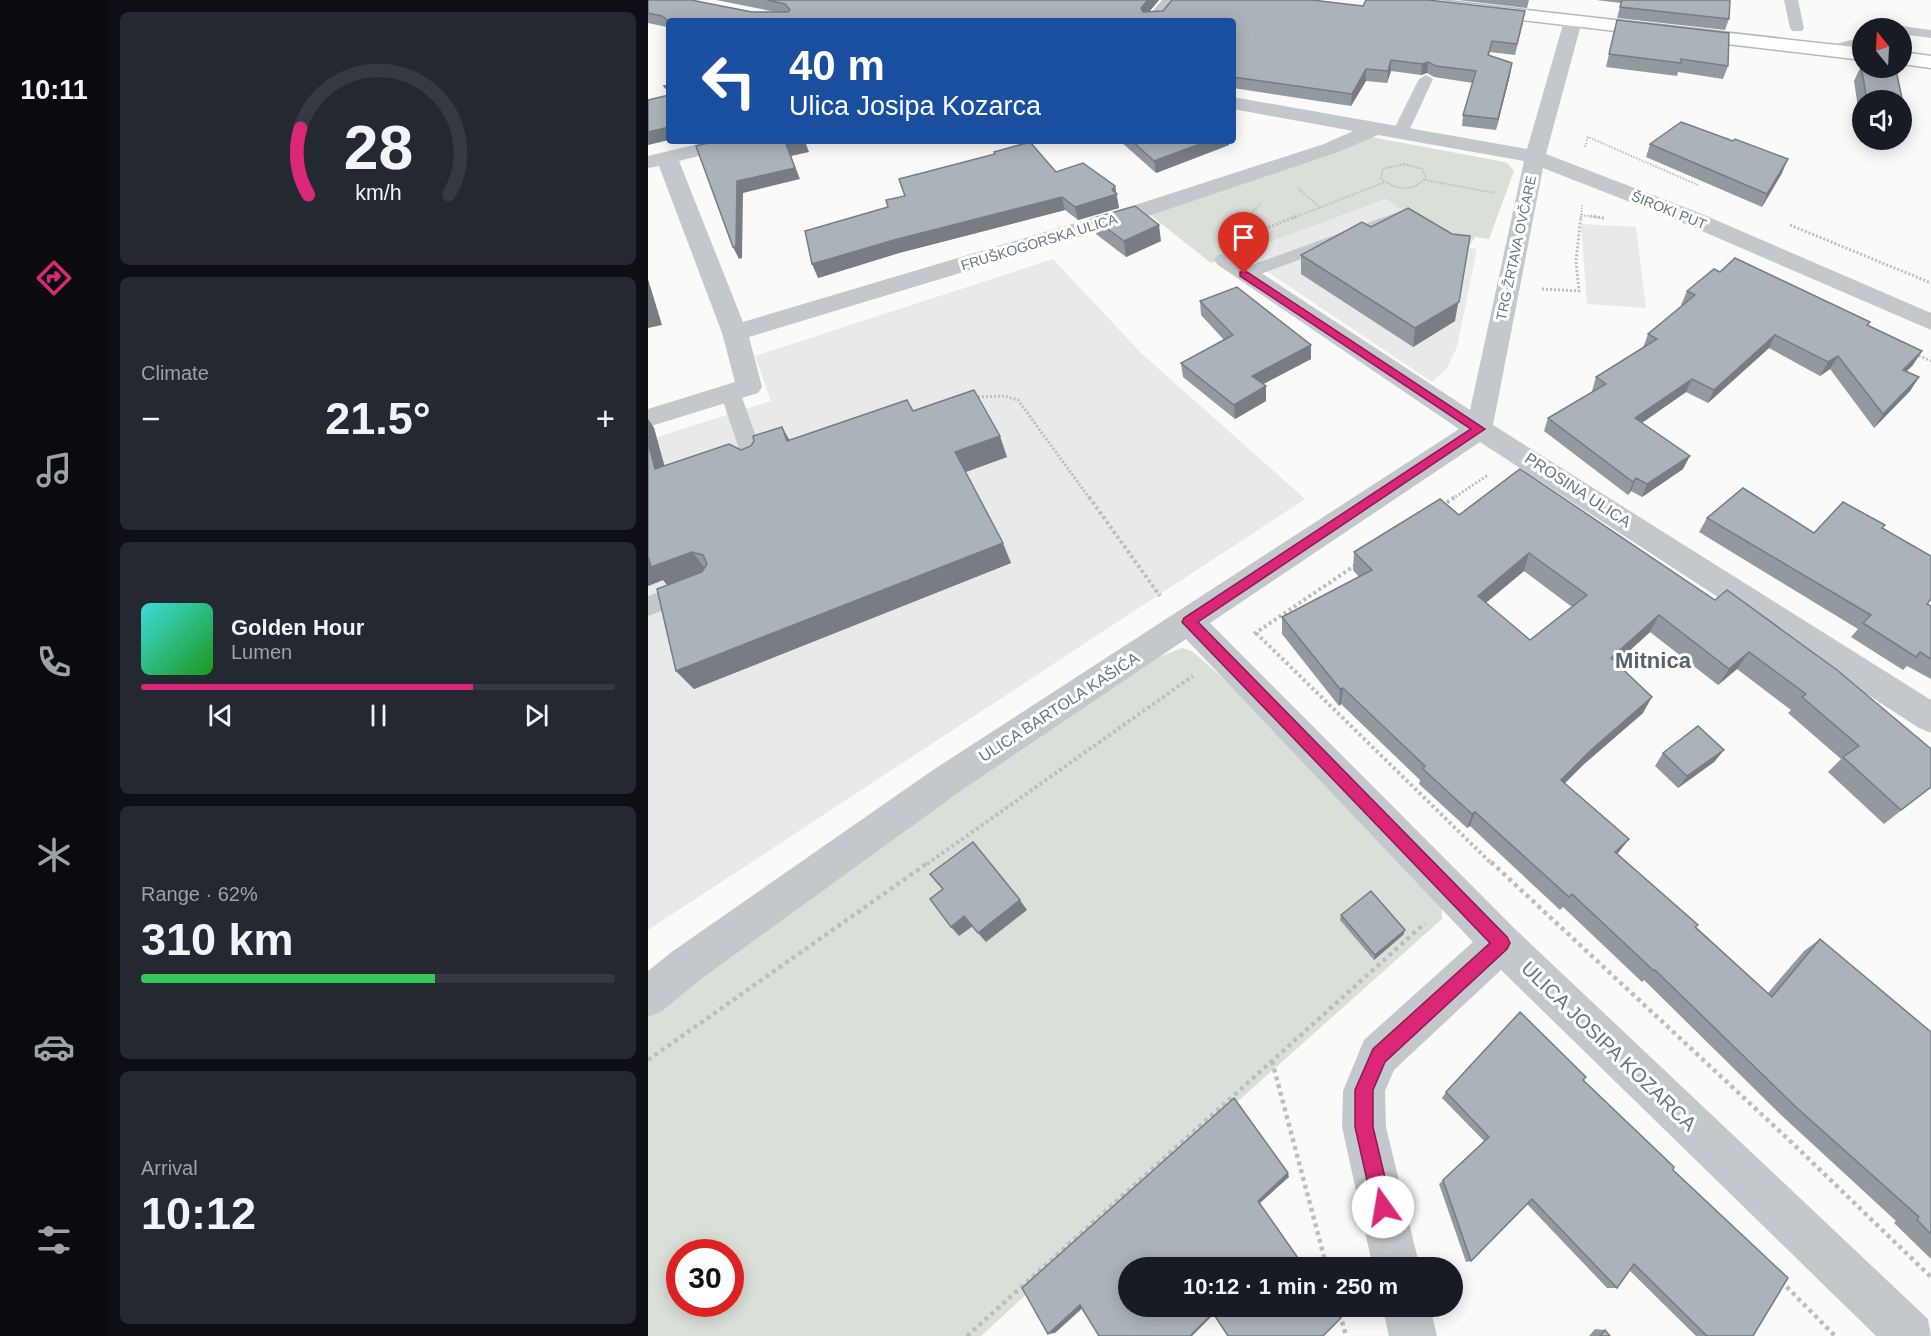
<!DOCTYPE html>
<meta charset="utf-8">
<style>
body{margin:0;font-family:Helvetica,sans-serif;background:#242831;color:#f1f3f6;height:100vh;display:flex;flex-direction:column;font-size:22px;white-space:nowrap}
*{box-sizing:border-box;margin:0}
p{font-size:20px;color:#9ea1a6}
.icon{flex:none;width:33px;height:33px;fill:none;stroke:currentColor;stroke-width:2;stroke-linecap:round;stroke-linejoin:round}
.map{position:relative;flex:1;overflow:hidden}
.panel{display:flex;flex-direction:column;gap:12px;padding:12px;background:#0d0f14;width:540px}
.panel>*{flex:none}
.hud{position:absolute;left:18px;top:18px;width:570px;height:126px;border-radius:6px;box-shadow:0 3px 15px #0003;background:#1a4fa0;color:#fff;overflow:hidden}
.needle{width:39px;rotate:342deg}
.buttons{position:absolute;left:1204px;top:18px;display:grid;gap:12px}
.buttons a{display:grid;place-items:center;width:60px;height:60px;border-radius:50%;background:#171b24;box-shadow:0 3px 15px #0003;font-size:30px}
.speed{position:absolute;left:18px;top:1239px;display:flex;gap:12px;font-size:30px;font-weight:700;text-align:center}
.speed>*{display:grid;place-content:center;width:78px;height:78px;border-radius:50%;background:#171b24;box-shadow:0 3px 15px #0003;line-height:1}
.speed .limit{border:9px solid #d22;background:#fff;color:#111}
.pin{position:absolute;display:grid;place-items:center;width:51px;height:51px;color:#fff;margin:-62px -26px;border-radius:50% 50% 50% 0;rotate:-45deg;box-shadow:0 0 6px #0007}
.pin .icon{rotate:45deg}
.me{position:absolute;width:66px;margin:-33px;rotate:347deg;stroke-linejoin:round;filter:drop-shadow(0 0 4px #0008)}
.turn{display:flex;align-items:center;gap:21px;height:126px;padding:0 24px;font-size:27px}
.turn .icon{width:78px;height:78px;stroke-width:2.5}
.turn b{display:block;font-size:42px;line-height:51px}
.big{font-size:45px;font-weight:700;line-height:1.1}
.panel .tile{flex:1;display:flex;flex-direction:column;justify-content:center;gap:9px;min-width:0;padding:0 21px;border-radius:9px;background:#242831}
.panel .dial{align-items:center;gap:0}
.dial svg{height:156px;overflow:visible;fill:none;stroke:#363941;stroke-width:7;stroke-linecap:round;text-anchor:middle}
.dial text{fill:#f1f3f6;stroke:none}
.song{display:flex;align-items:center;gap:18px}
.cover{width:72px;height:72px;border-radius:9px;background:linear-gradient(135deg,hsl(180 70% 55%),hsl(120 70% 35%))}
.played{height:6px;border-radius:3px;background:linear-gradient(90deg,#db2777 70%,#363941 70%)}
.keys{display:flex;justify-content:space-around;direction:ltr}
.heat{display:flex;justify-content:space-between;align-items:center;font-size:33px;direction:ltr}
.charge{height:9px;border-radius:4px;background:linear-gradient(90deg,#34c759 62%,#363941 0)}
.trip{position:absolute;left:470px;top:1257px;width:345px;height:60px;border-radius:30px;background:#171b24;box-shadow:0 3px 15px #0003;font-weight:700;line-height:60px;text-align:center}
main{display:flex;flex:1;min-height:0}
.menu{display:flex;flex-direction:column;width:108px;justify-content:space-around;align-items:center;background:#090b0e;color:#9ea1a6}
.menu .icon{width:42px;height:42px}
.menu .active{color:#db2777}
.menu b{font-size:27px;color:#f1f3f6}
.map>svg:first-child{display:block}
.built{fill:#e8e9e9}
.green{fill:#dadfd7;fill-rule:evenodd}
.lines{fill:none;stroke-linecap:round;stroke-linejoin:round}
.primary-casing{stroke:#b5babe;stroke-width:3}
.path-far3{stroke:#bbbfc2;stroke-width:2;stroke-dasharray:1.5 1.5;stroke-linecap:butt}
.path-far2{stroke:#bbbfc2;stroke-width:3;stroke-dasharray:2 2;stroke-linecap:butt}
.path-far1{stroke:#bbbfc2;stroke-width:4;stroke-dasharray:3 3;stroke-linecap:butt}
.path{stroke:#bbbfc2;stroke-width:4.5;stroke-dasharray:4 4;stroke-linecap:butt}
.lane{fill:#c3c8cc;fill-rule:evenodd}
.street{fill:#c3c8cc;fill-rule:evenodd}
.primary{fill:#fff;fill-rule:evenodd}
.wall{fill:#929a9f;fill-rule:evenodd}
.shaded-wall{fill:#777d82}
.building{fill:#aab3b9;stroke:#777d82;stroke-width:1.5;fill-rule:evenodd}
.route{fill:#db2777;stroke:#8e194d;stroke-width:1.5}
.labels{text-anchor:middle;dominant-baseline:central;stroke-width:6;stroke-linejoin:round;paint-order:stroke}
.far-street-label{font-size:14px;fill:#657683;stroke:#fff}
.street-label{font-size:16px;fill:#657683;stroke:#fff}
.near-street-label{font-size:20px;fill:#657683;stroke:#fff}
.district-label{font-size:22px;font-weight:bold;fill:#57646e;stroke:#fff}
</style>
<main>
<nav class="menu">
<b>10:11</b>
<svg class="icon active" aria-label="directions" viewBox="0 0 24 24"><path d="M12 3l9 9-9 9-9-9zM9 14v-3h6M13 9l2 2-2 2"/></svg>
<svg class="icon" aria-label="music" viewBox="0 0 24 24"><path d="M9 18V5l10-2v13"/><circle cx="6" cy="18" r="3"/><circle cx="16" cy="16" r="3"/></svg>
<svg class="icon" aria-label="phone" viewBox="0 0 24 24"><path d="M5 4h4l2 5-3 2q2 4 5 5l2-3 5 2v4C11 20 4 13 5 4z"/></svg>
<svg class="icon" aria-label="climate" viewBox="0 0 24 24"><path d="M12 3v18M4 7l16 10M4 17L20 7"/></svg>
<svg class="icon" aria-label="car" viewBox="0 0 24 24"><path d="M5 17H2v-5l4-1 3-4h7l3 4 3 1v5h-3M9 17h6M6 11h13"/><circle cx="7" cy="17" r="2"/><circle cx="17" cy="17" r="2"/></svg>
<svg class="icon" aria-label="filters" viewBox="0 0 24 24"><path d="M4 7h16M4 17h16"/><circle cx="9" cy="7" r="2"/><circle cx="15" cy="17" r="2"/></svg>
</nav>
<section class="panel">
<div class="tile dial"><svg viewBox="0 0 100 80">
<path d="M14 69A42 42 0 1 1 86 69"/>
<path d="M14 69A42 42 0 0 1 10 35" stroke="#db2777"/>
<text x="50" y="56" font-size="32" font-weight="700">28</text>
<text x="50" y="72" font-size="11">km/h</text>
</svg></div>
<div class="tile"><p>Climate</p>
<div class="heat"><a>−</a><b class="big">21.5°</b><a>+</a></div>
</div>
<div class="tile">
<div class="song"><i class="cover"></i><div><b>Golden Hour</b><p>Lumen</p></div></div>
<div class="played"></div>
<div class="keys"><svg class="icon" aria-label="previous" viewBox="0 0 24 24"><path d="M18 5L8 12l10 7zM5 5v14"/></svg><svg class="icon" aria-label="pause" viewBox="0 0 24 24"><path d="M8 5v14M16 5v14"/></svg><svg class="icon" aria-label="next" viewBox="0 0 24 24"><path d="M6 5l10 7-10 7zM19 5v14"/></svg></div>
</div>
<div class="tile"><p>Range · 62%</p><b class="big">310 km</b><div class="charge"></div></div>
<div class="tile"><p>Arrival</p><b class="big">10:12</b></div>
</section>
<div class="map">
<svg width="1283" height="1336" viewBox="0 0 1283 1336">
<rect width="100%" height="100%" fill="#fafaf8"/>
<g class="built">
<path d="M739,199L807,245L829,249L809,347L799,368L784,382L590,252Z"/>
<path d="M933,224L988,227L998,308L939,304Z"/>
<path d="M405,259L493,353L657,499L0,930V440L123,401L107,356Z"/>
</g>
<g class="green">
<path d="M723,137L846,160L859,163L866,171L841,239L827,237L821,247L807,245L738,199L563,263L501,214Z"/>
<path d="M534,648L544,651L584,686L794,907V919L522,1162L333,1336H0V1012L43,975L501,661ZM32,1252H82V1304H32Z"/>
</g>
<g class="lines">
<g class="primary-casing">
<g id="primary">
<path d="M736,0H790L1215,48V60L745,5L739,4Z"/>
<path d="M1254,52L1283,56V68L1254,64Z"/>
</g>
</g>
<g class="path-far3">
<path d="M937,147L940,137L1050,185"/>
<path d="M756,164L774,169L778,177C766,193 746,190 733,178L735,169Z"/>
<path d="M777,180L847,193"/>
<path d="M651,189L671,207"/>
<path d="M933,215L953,218"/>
<path d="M599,218L612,204"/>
<path d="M645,218L737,182"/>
<path d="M933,218L934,205"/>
</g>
<g class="path-far2">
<path d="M942,216L956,218"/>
<path d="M1142,225L1283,283"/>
<path d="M586,231L600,216"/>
<path d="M598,236L649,216"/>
<path d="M894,289L931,291L928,261L933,216"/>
<path d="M1267,354L1283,361"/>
<path d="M326,397L356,396L370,400L442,499"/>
<path d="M804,499L840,475"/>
</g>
<g class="path-far1">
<path d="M441,497L512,596"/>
<path d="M794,506L807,497"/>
<path d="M608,633L844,864"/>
<path d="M606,634L709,564"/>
<path d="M279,864L545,676"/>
</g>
<g class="path">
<path d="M843,862L1139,1138L1283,1277"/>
<path d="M0,1060L281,862"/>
<path d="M624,1061L679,1268"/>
<path d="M1133,1281L1187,1336"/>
<path d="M690,1306L698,1336"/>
<path d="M319,1336L777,923"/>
</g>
<g class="lane">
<path d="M1136,0H1150L1156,28L1154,31H1144L1142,28Z"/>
<path d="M1254,26L1283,30V38L1254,34V28H1248Z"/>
<path d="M1215,37V45L1181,54L1174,50L1176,47Z"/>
<path d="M778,75L785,79L760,133L758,136H746L744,133L771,79Z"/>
<path d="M753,211L759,212L762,216L759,220L602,278H590L587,274L590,270Z"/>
<path d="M82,385L89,387L92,392L117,461L114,466L106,469L98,466L95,461L72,392L75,387Z"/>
<path d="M45,580L54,582L57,589L54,596L0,616V596Z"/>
</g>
<g class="street">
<path d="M514,0H532L514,21H496Z"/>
<path d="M925,16L931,17L934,21L898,154L1049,212L1283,313V330L1033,222L895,168L845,425L1283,700V733L1271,728L832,442L562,623L867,929L1280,1319L1283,1336H1228L853,970L746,1070L737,1091L738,1127L772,1268H725L694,1127L695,1091L716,1040L825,942L538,639L311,792L53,979L14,1011L0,1017V971L25,951L285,770L811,429L570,265L566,260L570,255L578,253L586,255L822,410L876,161L730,135L690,152L497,217L101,337L114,387L110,393L0,427V409L87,382L74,333L11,166L0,168V156L62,141H98L95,145L31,161L95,322L481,207L676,144L705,131L585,109V97L879,149L916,21L919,17Z"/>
<path d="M734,1306H782L789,1336H741Z"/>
</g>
<use href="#primary" class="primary"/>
</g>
<g class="wall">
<path d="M0,0L104,12H128L68,0H511L501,12L875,23L867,55L842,52L841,55L862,75L848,130L814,126L815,115L825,83L786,77L779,73L773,75L743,71L739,83L718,81L703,106L585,88V21H21V29L19,27L0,23Z"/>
<path d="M810,0H881L879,8Z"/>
<path d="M948,0H1082L1081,19L1077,30L969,18L973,3Z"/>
<path d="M969,20L1080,66L1075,79L1030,72L1029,76L958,67Z"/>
<path d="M1213,66H1215V68H1228L1248,70L1259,122L1254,132V100H1215V122L1212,121L1206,81Z"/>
<path d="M472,141H581V145L508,173Z"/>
<path d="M1002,144L1134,173L1114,207L998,157Z"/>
<path d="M346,152L408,172L467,186L471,208L430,220L417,210L251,253L170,278L240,207L257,196L346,154Z"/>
<path d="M445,218L513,241L478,257L448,234Z"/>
<path d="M653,255L807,321L765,347L653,274Z"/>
<path d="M1072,272L1222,322L1220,325L1265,365L1258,371L1271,377L1262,391L1226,428L1182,369L1172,376L1121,348L1060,403L1038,392L994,423L1035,469L994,497L983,491L980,495L896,431L900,418L945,391H944L948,377L995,348L1000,334L1035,306L1033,305L1039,291Z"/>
<path d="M552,301L663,345V359L615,384L618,401L587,419L535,377L533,363L576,340L553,315Z"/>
<path d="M265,411L359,457L317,472L363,563L46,689L28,671L19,585L15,580L0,586V419L6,428L16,466L93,450L103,446L134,427L141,440Z"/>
<path d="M872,469L1283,787L1236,824L1180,772L1193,759L1140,713L1143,710L1089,669L1070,685L1002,632L968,663L995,713L935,765L917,783L971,852L969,854L1120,993L1156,951L1172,939L1283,1032V1259L1246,1223L1248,1221L1132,1114L996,980L994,982L915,907L912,910L822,826L819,828L771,784L772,780L693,704L691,706L634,634V617L711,577L705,570L706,552L811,515ZM876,571L924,607L882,640L838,603Z"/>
<path d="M1059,518L1166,533L1234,528L1279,604L1283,606V679L1259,666L1255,670L1203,637L1210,629L1051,532Z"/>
<path d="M1076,750L1066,762L1030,788L1007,766L1015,753Z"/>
<path d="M693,915L757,930L755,935L726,960L692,920Z"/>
<path d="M935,1080L1025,1170L1105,1336H1048L981,1270L969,1288H959L879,1204L823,1261L818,1262L791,1184L836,1141L794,1098L798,1092Z"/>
<path d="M947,1329L957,1330L962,1336H941Z"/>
</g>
<g class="shaded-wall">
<path d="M500,0H511L494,20L493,8Z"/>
<path d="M743,60V71L739,83L740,71Z"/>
<path d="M780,62L779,73L773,75L774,64Z"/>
<path d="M864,63L862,75L848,130L850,119Z"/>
<path d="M718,69V81L703,106L704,94Z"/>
<path d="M21,127V140L0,145V132Z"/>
<path d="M152,141H171L158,144L161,152L143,156L152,179L95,193L94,258L91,259L85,247L89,181L138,144Z"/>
<path d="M560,141H581V145L508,173L506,161Z"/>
<path d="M1140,159L1134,173L1114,207L1119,194Z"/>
<path d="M467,186L471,208L430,220L427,207L464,190Z"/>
<path d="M414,197L417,210L251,253L170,278L164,264L246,240Z"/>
<path d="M511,225L513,241L478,257L476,241Z"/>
<path d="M822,236L807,321L765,347L767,328Z"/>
<path d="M0,279L14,325L0,328Z"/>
<path d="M1127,335L1121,348L1060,403L1066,390Z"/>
<path d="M663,345V359L604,390V376Z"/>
<path d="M1274,351L1265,365L1247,383L1255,370Z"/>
<path d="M1190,356L1182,369L1172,376L1180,362Z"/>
<path d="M1271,377L1262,391L1226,428L1235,414Z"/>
<path d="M1044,379L1038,392L982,431L987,418Z"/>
<path d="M618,386V401L587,419L586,405Z"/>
<path d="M0,419L6,428L23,489L7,469L0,442Z"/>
<path d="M134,427L146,448L139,441Z"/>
<path d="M352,436L359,457L315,473L307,452Z"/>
<path d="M1042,456L1035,469L994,497L999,484Z"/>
<path d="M988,478L983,491L980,495L985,482Z"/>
<path d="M355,543L363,563L46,689L28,671Z"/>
<path d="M44,552L60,572L20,586L15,580L0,586V560Z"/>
<path d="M881,553L876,571L825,613L830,596Z"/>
<path d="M1011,615L1002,632L955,675L963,658Z"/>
<path d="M1101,652L1089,669L1070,685L1081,669Z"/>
<path d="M695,688L693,704L691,706L692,689Z"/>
<path d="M1004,697L995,713L935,765L906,794L913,780L943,750Z"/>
<path d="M1076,750L1066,762L1030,788L1039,776Z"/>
<path d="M827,812L822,826L819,828L824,814Z"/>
<path d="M981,839L971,852L957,866L967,852Z"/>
<path d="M372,900L379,910L338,942L330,933Z"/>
<path d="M316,916L325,926L311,936L303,927Z"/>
<path d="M757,930L755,935L726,960L727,955Z"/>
<path d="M640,1173L641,1177L611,1204L610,1201Z"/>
<path d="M432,1305H438L407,1333L400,1334Z"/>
<path d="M568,1312L544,1336H542L565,1313Z"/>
</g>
<g class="building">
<path d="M0,0H43L104,12H140L142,10L137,4L119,0H500L493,8L495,12L515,11L524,0H664L715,6L718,0H780L877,11L869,44L844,41L840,55L864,63L850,119L815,115L828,71L788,66L780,62L774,64L743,60L740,71L718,69L704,94L585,77V21H21L14,16L0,13Z"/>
<path d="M974,0H1082L1081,19L972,7Z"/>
<path d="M969,20L1081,33L1080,66L1033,59V63L961,54Z"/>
<path d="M1213,66H1215V68H1228L1248,70L1259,122L1254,119V100H1219Z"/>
<path d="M21,85V92L16,86Z"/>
<path d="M21,95V127L0,132V100Z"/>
<path d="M1033,122L1085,141L1087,139L1140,159L1119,194L1002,144Z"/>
<path d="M68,141H152L138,144L147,168L89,181L88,246L85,247L48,146Z"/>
<path d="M484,141H560L506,161Z"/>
<path d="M382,142L408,172L435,163L467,186L464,190L469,194L427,207L414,197L246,240L164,264L157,231L240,207L238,200L257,196L251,179L347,154L346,152Z"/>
<path d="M487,206L511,225L476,241L445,218Z"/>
<path d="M760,208L804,234L822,236L811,302L767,328L653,255L714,222L723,227Z"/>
<path d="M1087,258L1222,322L1219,325L1274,351L1255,370L1271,377L1235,414L1190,356L1180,362L1127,335L1066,390L1044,379L987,418L1042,456L999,484L988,478L985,482L900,418L958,384L948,377L1009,339L1000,334L1047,295L1039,291L1066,269L1072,272Z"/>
<path d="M589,287L663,345L604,376L618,386L586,405L533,363L585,335L552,301Z"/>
<path d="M326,390L352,436L307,452L355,543L28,671L9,589L54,572L59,564L55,555L44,552L3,567L1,559L0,560V442L7,469L81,444L93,450L103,446L106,441L105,436L134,427L139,441L259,400L265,411Z"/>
<path d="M872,469L1067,600L1079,590L1189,670L1283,749V787L1253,810L1195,757L1211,746L1154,697L1158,694L1101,652L1081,669L1011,615L963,658L1004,697L943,750L913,780L981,839L967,852L1050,925L1047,927L1124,997L1172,939L1283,1032V1234L1269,1220L1271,1217L1149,1108L1007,970L1006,971L924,894L921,897L827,812L824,814L775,769L777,766L695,688L692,689L634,617L724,570L706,552L792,499L811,515ZM881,553L939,595L882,640L830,596Z"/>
<path d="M1095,488L1166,533L1195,502L1237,525L1234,528L1283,556V599L1279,604L1283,606V659L1272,652L1268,657L1215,623L1223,615L1059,518Z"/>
<path d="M1050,726L1076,750L1039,776L1015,753Z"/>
<path d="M325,842L372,900L330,933L316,916L303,927L282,899L295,889L282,874Z"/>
<path d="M723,891L757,930L727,955L693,915Z"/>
<path d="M872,1012L938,1077L935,1080L1026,1167L1025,1170L1140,1278L1105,1336H1059L986,1264L969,1288L884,1199L823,1261L795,1180L841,1137L798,1092Z"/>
<path d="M586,1098L640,1173L610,1201L657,1268H480V1306H685L693,1318L675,1336H580L565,1313L542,1336H451L432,1305L400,1334L374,1288Z"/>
<path d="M957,1330L962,1336H952Z"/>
</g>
<path class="route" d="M592,272H599L837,429L550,622L859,937L862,943L859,949L737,1062L725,1090V1127L744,1207L741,1214L735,1217L728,1214L725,1207L707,1127V1090L725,1049L842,943L534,622L536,618L823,429L592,276Z"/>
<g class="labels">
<g class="far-street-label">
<text transform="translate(1021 210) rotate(22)">ŠIROKI PUT</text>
<text transform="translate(391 242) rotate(-17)">FRUŠKOGORSKA ULICA</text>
<text transform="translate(868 248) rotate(-78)">TRG ŽRTAVA OVČARE</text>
</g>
<g class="street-label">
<text transform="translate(930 490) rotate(33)">PROSINA ULICA</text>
<text transform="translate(411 707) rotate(-33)">ULICA BARTOLA KAŠIĆA</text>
</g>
<g class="near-street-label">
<text transform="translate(961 1046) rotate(44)">ULICA JOSIPA KOZARCA</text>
</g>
<g class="district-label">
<text x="1005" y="660">Mitnica</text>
</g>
</g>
</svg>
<div class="buttons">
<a><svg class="needle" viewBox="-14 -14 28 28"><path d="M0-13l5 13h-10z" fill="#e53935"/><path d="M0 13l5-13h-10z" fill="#9ea1a6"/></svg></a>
<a><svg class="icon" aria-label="sound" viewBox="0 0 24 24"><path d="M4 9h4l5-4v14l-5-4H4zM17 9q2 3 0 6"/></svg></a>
</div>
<div class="speed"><div class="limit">30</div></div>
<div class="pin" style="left:596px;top:274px;background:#d93025"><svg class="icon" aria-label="arrive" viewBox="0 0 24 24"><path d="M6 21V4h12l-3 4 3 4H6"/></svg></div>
<svg class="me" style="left:735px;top:1207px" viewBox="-20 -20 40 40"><circle r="19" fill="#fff"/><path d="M0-13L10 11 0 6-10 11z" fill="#db2777"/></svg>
<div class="trip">10:12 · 1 min · 250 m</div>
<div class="hud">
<div class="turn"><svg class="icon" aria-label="left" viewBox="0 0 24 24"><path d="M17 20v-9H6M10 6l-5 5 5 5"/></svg><div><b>40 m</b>Ulica Josipa Kozarca</div></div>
</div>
</div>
</main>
